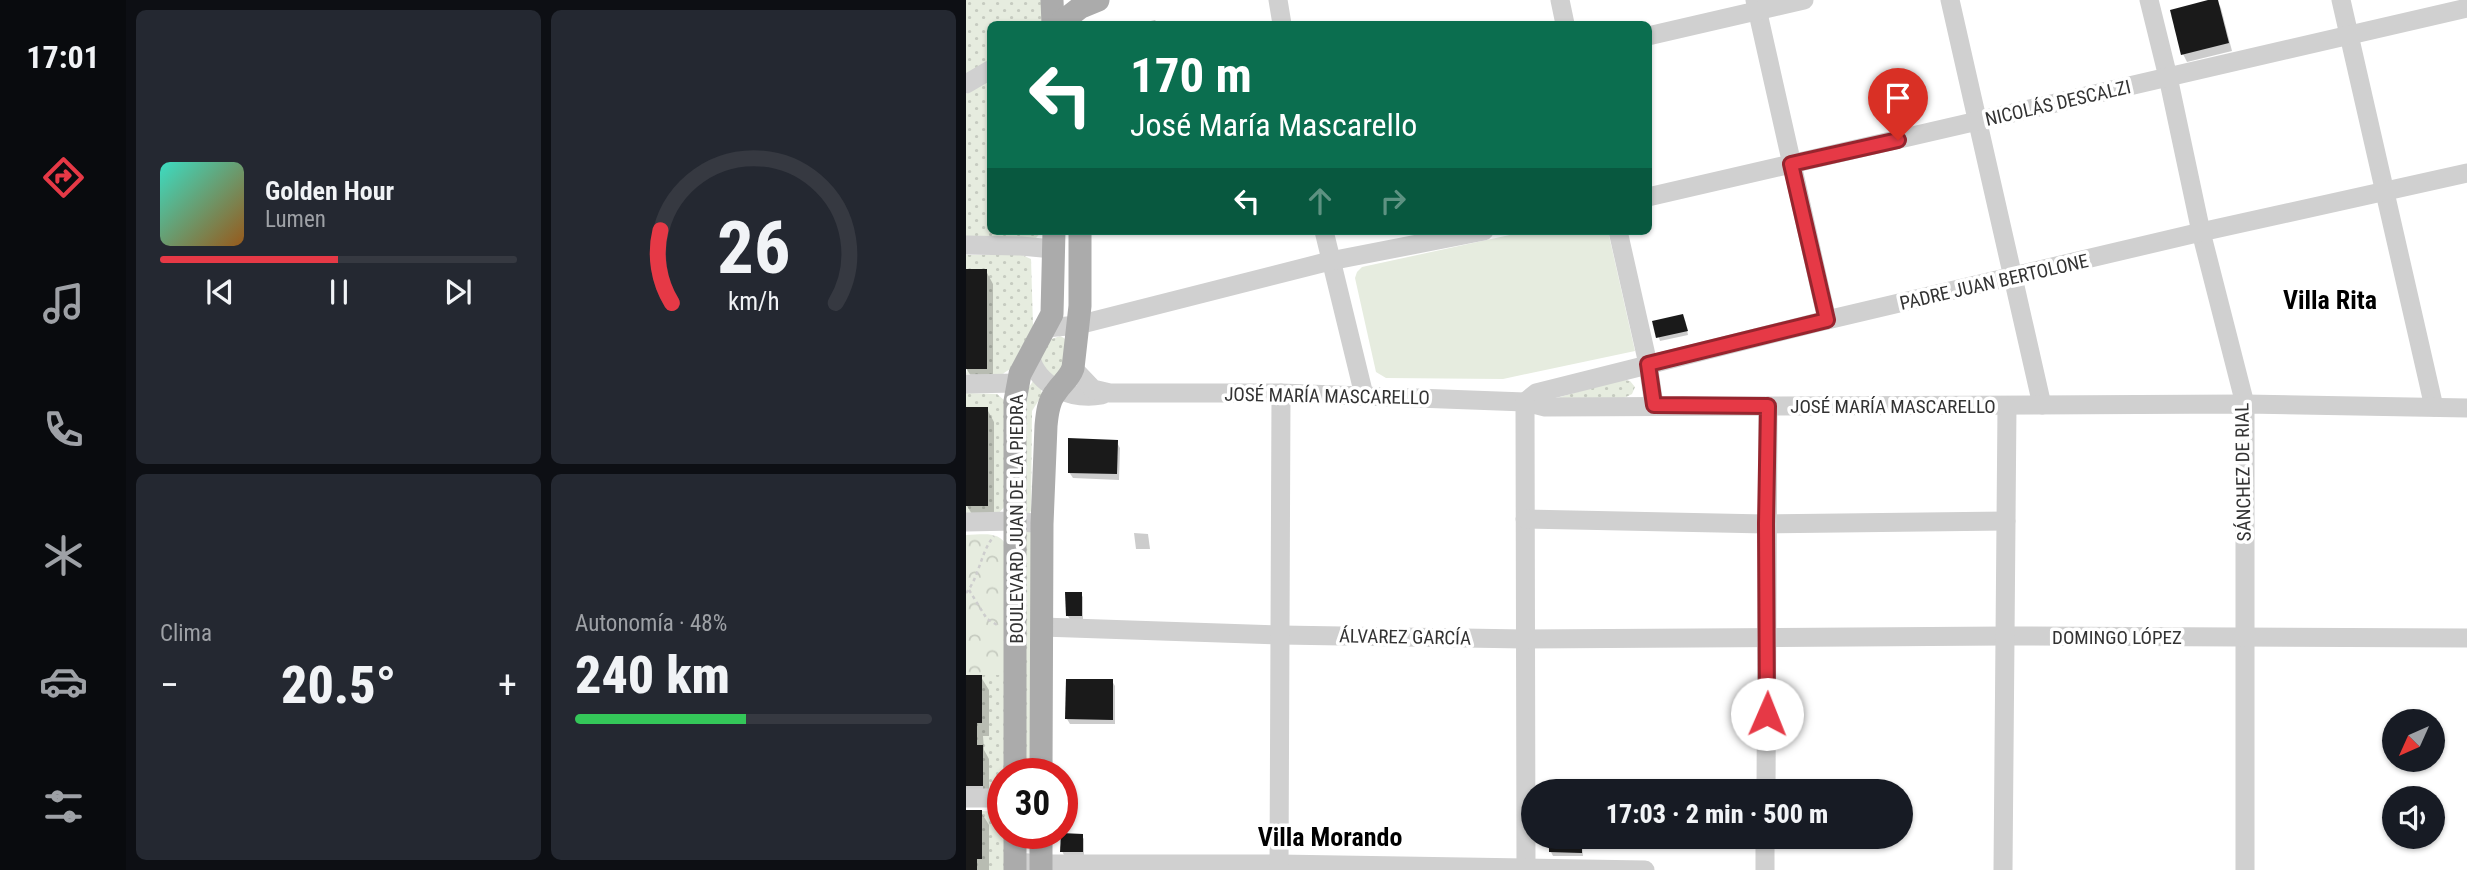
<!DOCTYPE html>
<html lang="es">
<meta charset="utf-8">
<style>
body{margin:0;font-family:"Roboto Condensed",sans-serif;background:#242831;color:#f1f3f6;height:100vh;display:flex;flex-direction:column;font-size:26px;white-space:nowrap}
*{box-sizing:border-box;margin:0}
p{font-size:23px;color:#9ea1a6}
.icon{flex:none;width:38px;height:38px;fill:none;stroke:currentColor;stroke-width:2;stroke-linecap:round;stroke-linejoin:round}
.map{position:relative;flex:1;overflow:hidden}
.sheet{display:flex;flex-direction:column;gap:10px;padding:10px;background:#0d0f14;width:840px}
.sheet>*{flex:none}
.hud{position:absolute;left:21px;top:21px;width:665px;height:214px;border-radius:10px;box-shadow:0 2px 5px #0004;background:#0b6e4f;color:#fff;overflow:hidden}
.needle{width:46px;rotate:225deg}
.controls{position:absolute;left:1416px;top:709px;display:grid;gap:14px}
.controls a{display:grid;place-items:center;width:63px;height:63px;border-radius:50%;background:#171b24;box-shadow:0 2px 5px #0004;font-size:35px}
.speed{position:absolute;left:21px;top:758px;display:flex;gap:14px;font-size:35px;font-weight:700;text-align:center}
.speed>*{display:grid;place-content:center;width:91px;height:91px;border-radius:50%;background:#171b24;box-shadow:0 2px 5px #0004;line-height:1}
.speed .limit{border:10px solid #d22;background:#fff;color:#111}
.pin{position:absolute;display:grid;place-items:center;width:60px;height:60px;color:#fff;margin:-72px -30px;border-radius:50% 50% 50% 0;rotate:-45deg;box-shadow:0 0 7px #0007}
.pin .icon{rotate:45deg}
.me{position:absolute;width:77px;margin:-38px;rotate:1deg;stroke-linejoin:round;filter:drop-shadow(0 0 5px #0008)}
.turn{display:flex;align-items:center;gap:24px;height:147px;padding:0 28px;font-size:32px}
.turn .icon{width:91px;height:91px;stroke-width:2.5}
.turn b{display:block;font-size:49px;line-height:60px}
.lanes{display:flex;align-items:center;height:66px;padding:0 28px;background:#0003;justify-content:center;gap:35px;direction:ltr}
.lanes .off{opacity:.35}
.big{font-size:52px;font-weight:800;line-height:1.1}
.sheet .card{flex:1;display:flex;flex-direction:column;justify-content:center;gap:10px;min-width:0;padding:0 24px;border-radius:10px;background:#242831}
.sheet .dial{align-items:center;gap:0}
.dial svg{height:182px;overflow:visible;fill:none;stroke:#363941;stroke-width:7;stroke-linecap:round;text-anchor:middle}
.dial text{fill:#f1f3f6;stroke:none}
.song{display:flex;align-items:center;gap:21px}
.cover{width:84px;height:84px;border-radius:10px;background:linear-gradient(135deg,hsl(170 70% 55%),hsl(30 70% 35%))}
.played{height:7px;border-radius:4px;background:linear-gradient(90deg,#e63946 50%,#363941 50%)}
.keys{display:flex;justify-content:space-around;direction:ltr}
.heat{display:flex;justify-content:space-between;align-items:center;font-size:38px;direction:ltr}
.charge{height:10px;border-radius:5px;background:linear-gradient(90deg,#34c759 48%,#363941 0)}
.sheet .tiles{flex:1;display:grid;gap:10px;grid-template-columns:repeat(2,1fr)}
.trip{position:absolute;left:555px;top:779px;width:392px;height:70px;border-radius:35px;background:#171b24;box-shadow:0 2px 5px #0004;font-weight:800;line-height:70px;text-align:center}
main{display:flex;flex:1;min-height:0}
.tab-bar{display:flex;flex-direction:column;width:126px;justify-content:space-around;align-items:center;background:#090b0e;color:#9ea1a6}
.tab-bar .icon{width:49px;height:49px}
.tab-bar .on{color:#e63946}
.tab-bar b{font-size:32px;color:#f1f3f6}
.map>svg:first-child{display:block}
.grass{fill:url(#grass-dots)}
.forest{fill:url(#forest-crowns)}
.garden{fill:#e6ecdf}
.shadow{fill:#0003}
.building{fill:#1a1a1a}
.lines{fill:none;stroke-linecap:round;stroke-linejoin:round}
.path{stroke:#cdcdcd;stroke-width:2.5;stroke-dasharray:3.5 3.5;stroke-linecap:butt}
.minor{stroke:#d0d0d0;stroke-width:19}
.major{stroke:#ababab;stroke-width:23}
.route-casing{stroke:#96252e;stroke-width:18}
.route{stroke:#e63946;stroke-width:12}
.labels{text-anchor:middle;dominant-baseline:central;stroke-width:7;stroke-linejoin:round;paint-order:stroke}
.street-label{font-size:19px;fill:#333;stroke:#fff}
.district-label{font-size:26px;font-weight:bold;fill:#000;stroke:#fff}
</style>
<main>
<nav class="tab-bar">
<b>17:01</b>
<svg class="icon on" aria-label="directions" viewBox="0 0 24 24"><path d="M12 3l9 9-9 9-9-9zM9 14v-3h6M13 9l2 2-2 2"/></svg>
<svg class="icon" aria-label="music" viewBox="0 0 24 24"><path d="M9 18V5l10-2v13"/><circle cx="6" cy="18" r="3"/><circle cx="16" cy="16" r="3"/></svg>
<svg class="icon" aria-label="phone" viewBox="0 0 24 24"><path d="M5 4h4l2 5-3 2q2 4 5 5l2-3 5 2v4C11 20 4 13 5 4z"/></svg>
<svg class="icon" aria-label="climate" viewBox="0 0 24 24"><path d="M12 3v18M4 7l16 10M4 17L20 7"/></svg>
<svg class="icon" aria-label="car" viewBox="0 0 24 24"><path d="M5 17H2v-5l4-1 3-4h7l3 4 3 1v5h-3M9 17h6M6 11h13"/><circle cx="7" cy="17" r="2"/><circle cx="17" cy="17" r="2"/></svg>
<svg class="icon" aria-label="filters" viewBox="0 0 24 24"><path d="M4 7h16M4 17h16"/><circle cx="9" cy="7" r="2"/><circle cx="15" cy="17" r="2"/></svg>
</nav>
<section class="sheet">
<div class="tiles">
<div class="card">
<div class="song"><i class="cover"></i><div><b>Golden Hour</b><p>Lumen</p></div></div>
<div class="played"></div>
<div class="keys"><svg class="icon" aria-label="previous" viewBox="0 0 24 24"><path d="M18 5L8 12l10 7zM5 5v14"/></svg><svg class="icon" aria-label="pause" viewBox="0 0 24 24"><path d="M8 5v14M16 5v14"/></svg><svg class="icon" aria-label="next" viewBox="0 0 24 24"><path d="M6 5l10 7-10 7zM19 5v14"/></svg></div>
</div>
<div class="card dial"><svg viewBox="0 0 100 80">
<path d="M14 69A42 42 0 1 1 86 69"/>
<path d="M14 69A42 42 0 0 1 9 37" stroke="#e63946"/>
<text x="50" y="56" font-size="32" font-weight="700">26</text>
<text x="50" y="72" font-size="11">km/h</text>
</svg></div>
<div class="card"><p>Clima</p>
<div class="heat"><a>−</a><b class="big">20.5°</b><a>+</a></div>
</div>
<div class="card"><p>Autonomía · 48%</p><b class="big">240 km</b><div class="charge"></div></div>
</div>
</section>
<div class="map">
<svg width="1501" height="870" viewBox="0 0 1501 870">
<defs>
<pattern id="grass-dots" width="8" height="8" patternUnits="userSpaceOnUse" patternTransform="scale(1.75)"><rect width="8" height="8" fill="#e6ecdf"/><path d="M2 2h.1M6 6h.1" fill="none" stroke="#c6cbc0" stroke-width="1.8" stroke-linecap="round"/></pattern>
<pattern id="forest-crowns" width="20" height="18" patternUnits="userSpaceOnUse" patternTransform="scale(1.75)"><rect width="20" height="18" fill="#e6ecdf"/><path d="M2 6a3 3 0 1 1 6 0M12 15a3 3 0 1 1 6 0" fill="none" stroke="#c6cbc0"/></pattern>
</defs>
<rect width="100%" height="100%" fill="#fff"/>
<g class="grass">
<path d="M0,0H79L78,24H24V64L0,78Z"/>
<path d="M24,79V231H76L70,238L0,241V94Z"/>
<path d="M0,255H56L65,259L67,326L44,369L35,375L0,374L21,292V270L0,269Z"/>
<path d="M94,336L98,338L103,344L96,371L87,377L73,362L83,340Z"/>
<path d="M654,379L664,381L669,387L666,394L658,398H591Z"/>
<path d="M67,381L74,382L76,395L66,411L65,511L62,515L58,511V395Z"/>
<path d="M0,393L31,394L39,401V506L32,514L0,513V506H22L0,407Z"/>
<path d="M62,529L66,534V773L58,774V534Z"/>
<path d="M16,675H42L41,773L37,774V791L17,793V745H11V723H16Z"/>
<path d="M16,811L37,812V833H41V870H11V859L16,858Z"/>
</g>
<path class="forest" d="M0,535C16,535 34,530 41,547L42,675H0Z"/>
<path class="garden" d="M562,231H642L669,351L537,379L420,378L410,372L389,278L391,272L396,267Z"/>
<g class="shadow">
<path d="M1251,0L1255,8L1266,51L1221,62L1217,54Z"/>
<path d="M189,20L192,24H172Z"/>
<path d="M0,271H20L27,284V381H8L0,368Z"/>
<path d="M719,320L722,335L694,341L688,323Z"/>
<path d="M21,409L28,422V519H9L1,506Z"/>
<path d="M150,441L154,448L153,480L107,478L103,472Z"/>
<path d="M168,533L182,534L184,549H170Z"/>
<path d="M115,594L117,597V619H104L101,615Z"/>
<path d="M0,677H15L23,690V736H17L18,750L23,759V798L0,793Z"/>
<path d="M146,681L149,686V724H104L101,719Z"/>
<path d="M0,811L15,812L23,825V870H1Z"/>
<path d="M116,836L118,839V855H98L96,851Z"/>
<path d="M615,836L617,856H587L585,852Z"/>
</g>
<g class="building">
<path d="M1242,0H1252L1263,43L1215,55L1204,10Z"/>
<rect x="0" y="269" width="21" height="100"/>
<path d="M717,314L722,331L690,338L686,321Z"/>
<rect x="0" y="407" width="22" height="99"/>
<path d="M102,438L152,440L151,474L102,473Z"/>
<path d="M99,592H116V616H100Z"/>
<path d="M0,675H16V723H11V745H17V786H0Z"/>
<path d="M100,679H147V720L99,719Z"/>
<path d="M0,810H16V859H11V870H0Z"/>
<path d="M95,833L117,834V852H94Z"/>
<path d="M583,836H616V853L583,852Z"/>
</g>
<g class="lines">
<g class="path">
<path d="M3,590L21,619L33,626"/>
<path d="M0,593C14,576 14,553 28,536"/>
</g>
<g class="minor">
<path d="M312,0L316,24"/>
<path d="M594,0L599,24"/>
<path d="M789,0L861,320"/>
<path d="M984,0L1076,405"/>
<path d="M1183,0L1202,77L1235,232L1279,404V870"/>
<path d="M1375,0L1468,407"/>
<path d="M682,36L838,0"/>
<path d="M0,84L24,70"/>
<path d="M682,197L1501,8"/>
<path d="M358,231L398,395"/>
<path d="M652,231L682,364L688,405"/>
<path d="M0,245L55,246L87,249"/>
<path d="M80,328L112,325L364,261L518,231"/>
<path d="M64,355C71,387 106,400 136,395"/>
<path d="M107,368L127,389L144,393H315L559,402L579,407L1279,404L1501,408"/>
<path d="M0,384L51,383"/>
<path d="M559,402L570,393L861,320L1235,232L1501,173"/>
<path d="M559,402L560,870"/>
<path d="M559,519L800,524L1040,521"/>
<path d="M0,522L49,521L76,524"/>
<path d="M76,627L315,635L558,639L1040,636L1501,638"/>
<path d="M800,791L802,406"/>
<path d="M0,798H37"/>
<path d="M49,862L75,864H313L679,870"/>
<path d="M313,870L315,393"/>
<path d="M799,870V836"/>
<path d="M1037,870L1041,406"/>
</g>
<g class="major">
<path d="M86,0L87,24"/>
<path d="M93,24L115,7L132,0"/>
<path d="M49,774V401L54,374L86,314L88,231"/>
<path d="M75,774L76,524L80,426C81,415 82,401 90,392C96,383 103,379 107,368L114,306V231"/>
<path d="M49,870V833"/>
<path d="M75,870V833"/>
</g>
</g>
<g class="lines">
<g class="route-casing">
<path id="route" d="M801,714L800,524L802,406L688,405L682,364L861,320L825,164L932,140"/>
</g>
<use href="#route" class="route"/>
</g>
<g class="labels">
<g class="street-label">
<text transform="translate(1092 103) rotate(-13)">NICOLÁS DESCALZI</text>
<text transform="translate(1028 282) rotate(-13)">PADRE JUAN BERTOLONE</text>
<text transform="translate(361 396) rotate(1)">JOSÉ MARÍA MASCARELLO</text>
<text x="927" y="406">JOSÉ MARÍA MASCARELLO</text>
<text transform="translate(1277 472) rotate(-91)">SÁNCHEZ DE RIAL</text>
<text transform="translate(50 519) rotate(-90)">BOULEVARD JUAN DE LA PIEDRA</text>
<text transform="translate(439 637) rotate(1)">ÁLVAREZ GARCÍA</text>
<text x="1151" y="637">DOMINGO LÓPEZ</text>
</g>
<g class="district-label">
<text x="1364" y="300">Villa Rita</text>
<text x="364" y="837">Villa Morando</text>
</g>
</g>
</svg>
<div class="controls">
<a><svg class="needle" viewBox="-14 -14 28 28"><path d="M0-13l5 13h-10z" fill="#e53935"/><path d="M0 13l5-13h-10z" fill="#9ea1a6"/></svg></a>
<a><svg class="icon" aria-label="sound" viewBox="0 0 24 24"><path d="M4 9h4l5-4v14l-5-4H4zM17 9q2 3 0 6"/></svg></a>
</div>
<div class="speed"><div class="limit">30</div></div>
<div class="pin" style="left:932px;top:140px;background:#d93025"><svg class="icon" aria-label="arrive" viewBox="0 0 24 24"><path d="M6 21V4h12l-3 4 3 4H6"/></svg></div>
<svg class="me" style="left:801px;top:714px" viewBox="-20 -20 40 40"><circle r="19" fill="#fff"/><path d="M0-13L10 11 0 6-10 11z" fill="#e63946"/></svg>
<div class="trip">17:03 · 2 min · 500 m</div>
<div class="hud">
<div class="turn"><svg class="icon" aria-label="left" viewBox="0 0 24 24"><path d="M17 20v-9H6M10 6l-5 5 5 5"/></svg><div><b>170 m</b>José María Mascarello</div></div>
<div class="lanes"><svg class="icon" aria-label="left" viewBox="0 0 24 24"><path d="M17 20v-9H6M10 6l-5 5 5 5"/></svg><svg class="icon off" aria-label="ahead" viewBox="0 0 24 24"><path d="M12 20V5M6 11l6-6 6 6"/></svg><svg class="icon off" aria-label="right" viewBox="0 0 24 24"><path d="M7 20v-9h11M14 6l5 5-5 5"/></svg></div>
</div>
</div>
</main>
